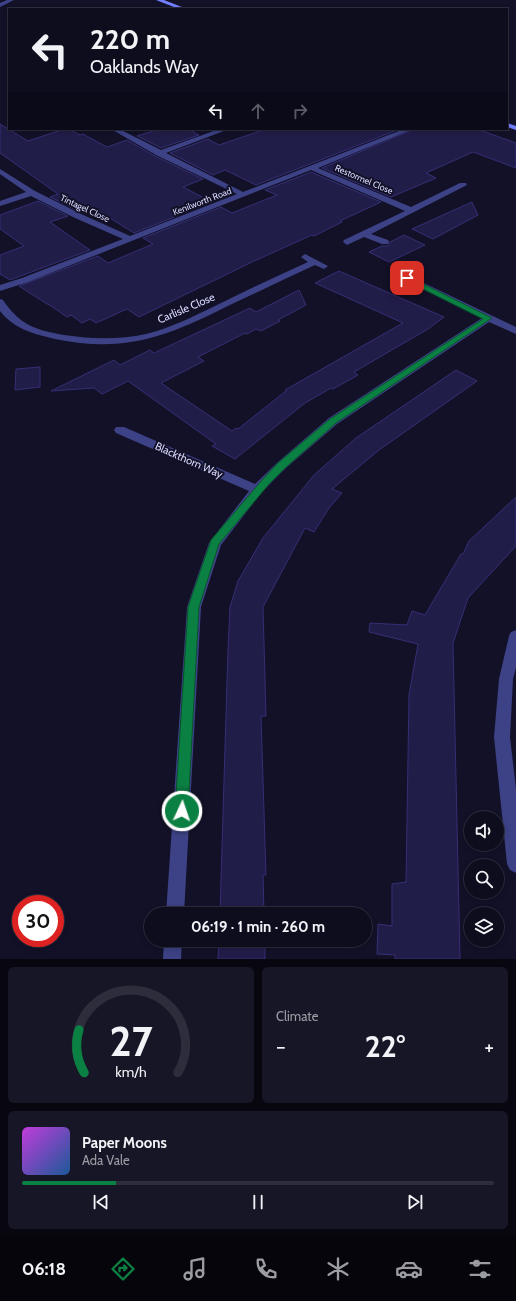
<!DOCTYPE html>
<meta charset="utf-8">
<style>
body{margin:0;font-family:Cabin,sans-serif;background:#171627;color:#f1f3f6;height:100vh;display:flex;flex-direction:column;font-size:15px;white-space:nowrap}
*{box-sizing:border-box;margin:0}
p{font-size:13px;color:#9b9ca4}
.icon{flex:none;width:22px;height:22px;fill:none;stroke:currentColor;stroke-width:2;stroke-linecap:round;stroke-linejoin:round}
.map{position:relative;height:959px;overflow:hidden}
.panel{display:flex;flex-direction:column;gap:8px;padding:8px;background:#080710;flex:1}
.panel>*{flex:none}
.top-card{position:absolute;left:8px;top:8px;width:500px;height:122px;border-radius:0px;box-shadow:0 2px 6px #0003,0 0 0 1px #2e2d3c;background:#0e0d1e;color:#f1f3f6;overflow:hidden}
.controls{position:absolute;left:464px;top:811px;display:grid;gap:8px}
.controls a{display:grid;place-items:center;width:40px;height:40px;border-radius:50%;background:#0e0d1e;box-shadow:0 2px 6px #0003,0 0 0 1px #2e2d3c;font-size:20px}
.speed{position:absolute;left:12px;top:895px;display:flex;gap:8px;font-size:20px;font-weight:700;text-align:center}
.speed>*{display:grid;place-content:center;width:52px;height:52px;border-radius:50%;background:#0e0d1e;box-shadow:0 2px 6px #0003,0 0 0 1px #2e2d3c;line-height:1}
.speed .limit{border:6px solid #d22;background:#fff;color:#111}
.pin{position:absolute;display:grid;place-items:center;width:34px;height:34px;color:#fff;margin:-17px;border-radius:8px;box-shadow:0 2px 6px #0006}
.me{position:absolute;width:44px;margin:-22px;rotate:3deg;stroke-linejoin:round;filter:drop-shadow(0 0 3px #0008)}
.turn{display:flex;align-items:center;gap:14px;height:84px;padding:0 16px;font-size:18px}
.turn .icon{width:52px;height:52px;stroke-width:2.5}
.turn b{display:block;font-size:28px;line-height:34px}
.lanes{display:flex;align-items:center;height:38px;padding:0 16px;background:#0003;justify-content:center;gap:20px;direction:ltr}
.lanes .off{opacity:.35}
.big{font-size:30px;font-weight:800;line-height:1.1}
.panel .card{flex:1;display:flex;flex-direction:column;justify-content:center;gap:6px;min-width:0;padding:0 14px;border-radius:6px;background:#171627}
.panel .dial{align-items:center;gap:0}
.dial svg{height:104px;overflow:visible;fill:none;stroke:#2e2d3c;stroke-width:7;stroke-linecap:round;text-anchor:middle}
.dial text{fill:#f1f3f6;stroke:none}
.song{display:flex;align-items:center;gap:12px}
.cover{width:48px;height:48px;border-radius:6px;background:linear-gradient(135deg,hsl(290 70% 55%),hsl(210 70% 35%))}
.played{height:4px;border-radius:2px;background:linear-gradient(90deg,#0b8043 20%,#2e2d3c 20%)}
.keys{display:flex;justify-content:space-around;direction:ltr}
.heat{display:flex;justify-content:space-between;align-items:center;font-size:22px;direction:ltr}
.panel .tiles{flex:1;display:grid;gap:8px;grid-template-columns:1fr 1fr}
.card:last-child{grid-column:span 2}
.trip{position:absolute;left:144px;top:907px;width:228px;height:40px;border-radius:20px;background:#0e0d1e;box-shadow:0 2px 6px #0003,0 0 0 1px #2e2d3c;font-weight:800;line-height:40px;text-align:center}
.menu{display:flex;height:64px;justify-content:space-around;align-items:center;background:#06050c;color:#9b9ca4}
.menu .icon{width:28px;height:28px}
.menu .current{color:#0b8043}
.menu b{font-size:18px;color:#f1f3f6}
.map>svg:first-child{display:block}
.building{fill:#211d49;stroke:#352f75}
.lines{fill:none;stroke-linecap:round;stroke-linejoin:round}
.street{fill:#3d4286;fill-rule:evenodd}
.secondary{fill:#727efc;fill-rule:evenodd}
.route{fill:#0b8043;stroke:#07532c}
.labels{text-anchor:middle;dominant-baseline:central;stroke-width:4;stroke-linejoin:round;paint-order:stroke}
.far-street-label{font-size:9px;fill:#d9d9fe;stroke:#121128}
.street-label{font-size:11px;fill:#d9d9fe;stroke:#121128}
</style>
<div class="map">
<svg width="516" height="959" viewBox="0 0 516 959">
<rect width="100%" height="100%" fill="#121128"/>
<g class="building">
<path d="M0,124L28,141L64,129H68L80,135L83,134L107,147L127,140L155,156L203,179L183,187L212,202L134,233L92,207L80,212L50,197L58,194L0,153Z"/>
<path d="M159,129H188L199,135L161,148L137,136Z"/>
<path d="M266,129H400L256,185L225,170L213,175L170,153L208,139L219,145Z"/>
<path d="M414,129H477L516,143V168L473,152L426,173L436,178L391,197L322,168Z"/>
<path d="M311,172L381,202L340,221L342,222L314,236L312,235L252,262L139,317L127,309L96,323L90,319L82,323L71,315L67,317L48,304H47L19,286L98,256L108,263L153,244L143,238L221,207L232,213L277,195L265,190Z"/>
<path d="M38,201L68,216L50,222L90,250L10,280L0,274V255L24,246L0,229V215Z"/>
<path d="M472,202L478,215L433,239L412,229Z"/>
<path d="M404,235L425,245L389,262L369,252L382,246H388L390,242Z"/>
<path d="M339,271L444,317L428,329L354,372L358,375L333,389L331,388L305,403L235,459L212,446L216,444L128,381L102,394L94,388L51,391L114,360L120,365L150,350L154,353L250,308L256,312L299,290L306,305L278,320L280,321L261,331L256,329L247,334L245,333L198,357L204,361L161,383L232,431L236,428L238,429L286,391L285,390L403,323L315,283Z"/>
<path d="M40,367V387L15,390L16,369Z"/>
<path d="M456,370L477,381L379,450L332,489L342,493L329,508L314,532L305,528L263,607L266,716H261L266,875H263L264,914H220L228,649L230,607L238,581L263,538L314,475L356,438Z"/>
<path d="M516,497V546L468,598L453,643L460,959H395V955L377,954L378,924L392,926V884L406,882L409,695L418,644L369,632L370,623L407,625L412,611L425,615L461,554H463L469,541Z"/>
<path d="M219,940H265V959H218Z"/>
</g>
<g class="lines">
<g class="street">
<path d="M7,0H14L0,7V3Z"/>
<path d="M111,129H119L161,150L219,129H229L166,153L243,192L404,129H413L318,168L411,207L460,183H466L467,185L371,234L388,240L389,242L388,244H382L364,237L347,245L343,242L344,240L405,211L311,170L28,282L0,291V285L22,278L123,239L75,218L31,196L0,206V201L26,192L0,174V169L35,191L81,214L130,236L237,194L156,155Z"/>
<path d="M305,254L328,266L324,269L315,265C287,278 260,291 232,304C170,335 127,354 55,339C34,334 14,329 0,311V299L3,300C20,325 35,330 64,335C91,339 119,340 146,334C171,328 194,316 217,305C247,290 277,276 308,262L301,257Z"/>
<path d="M407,275L516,327V334L489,322L337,424L286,468L261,493L221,545L201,607L184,914H166L187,607L209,543L249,491L116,433L114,430L116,427H124L255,484L278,462L329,418L482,318L404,280L402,278L404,276Z"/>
<path d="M516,630V668L513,679L510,737L516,789V873L510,870L507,864L494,737L499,679L509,636L511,632Z"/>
<path d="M164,940H182L181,959H163Z"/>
</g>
<g class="secondary">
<path d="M156,0H164L187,9H179Z"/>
<path d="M507,123L516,126V130L507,127Z"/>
</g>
</g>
<path class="route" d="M407,276L492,318L336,423L285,468L269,484L219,544L199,607L188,811L186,815L182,817L177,815L175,811L188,607L211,540L262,480L278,463L330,419L483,319L405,280L404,278Z"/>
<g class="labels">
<g class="far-street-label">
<text transform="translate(364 179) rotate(23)">Restormel Close</text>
<text transform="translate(202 201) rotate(-21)">Kenilworth Road</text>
<text transform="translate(85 208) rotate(25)">Tintagel Close</text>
</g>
<g class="street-label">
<text transform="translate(186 308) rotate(-23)">Carlisle Close</text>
<text transform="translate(189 460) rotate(24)">Blackthorn Way</text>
</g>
</g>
</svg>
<div class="controls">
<a><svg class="icon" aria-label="sound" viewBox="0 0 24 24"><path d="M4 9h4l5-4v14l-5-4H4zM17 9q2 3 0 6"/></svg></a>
<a><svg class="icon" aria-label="search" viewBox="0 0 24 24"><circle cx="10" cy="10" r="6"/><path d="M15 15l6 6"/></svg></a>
<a><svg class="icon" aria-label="layers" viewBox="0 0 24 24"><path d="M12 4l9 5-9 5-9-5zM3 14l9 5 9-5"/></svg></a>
</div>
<div class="speed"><div class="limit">30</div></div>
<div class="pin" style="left:407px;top:278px;background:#d93025"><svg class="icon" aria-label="arrive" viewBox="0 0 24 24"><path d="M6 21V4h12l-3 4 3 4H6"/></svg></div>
<svg class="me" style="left:182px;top:811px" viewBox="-20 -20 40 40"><circle r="17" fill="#0b8043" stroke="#fff" stroke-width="3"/><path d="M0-11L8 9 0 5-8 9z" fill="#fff"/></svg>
<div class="trip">06:19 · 1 min · 260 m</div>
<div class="top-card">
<div class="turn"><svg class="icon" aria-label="left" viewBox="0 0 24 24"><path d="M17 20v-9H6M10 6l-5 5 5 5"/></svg><div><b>220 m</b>Oaklands Way</div></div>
<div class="lanes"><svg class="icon" aria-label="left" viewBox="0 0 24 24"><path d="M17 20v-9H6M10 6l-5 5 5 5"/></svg><svg class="icon off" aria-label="ahead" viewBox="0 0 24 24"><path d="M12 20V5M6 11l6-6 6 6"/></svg><svg class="icon off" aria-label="right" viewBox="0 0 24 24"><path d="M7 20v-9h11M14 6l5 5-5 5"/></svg></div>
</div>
</div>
<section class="panel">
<div class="tiles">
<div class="card dial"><svg viewBox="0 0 100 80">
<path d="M14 69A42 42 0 1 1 86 69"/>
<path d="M14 69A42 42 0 0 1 10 36" stroke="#0b8043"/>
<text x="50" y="56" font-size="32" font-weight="700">27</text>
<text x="50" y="72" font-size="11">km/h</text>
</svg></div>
<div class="card"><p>Climate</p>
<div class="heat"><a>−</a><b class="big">22°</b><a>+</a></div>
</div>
<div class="card">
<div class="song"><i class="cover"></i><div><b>Paper Moons</b><p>Ada Vale</p></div></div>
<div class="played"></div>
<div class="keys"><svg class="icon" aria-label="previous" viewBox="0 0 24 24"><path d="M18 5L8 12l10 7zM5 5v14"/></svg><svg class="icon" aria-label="pause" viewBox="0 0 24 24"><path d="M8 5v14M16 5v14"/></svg><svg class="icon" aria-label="next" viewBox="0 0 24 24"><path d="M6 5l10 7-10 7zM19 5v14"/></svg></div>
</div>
</div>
</section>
<nav class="menu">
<b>06:18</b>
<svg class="icon current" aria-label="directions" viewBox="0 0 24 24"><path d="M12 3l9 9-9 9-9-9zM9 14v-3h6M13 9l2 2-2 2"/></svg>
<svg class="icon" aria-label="music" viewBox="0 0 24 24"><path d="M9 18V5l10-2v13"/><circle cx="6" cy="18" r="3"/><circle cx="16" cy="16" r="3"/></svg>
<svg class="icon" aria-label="phone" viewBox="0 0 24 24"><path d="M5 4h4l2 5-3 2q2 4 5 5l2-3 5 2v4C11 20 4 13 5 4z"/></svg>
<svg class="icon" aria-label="climate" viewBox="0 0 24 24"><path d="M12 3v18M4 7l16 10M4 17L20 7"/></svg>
<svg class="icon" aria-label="car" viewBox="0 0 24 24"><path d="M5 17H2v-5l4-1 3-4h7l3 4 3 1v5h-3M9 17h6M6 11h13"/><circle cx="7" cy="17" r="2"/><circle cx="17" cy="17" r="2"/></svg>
<svg class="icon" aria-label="filters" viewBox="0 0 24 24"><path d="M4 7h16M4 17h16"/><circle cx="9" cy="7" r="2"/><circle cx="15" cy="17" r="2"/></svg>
</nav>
